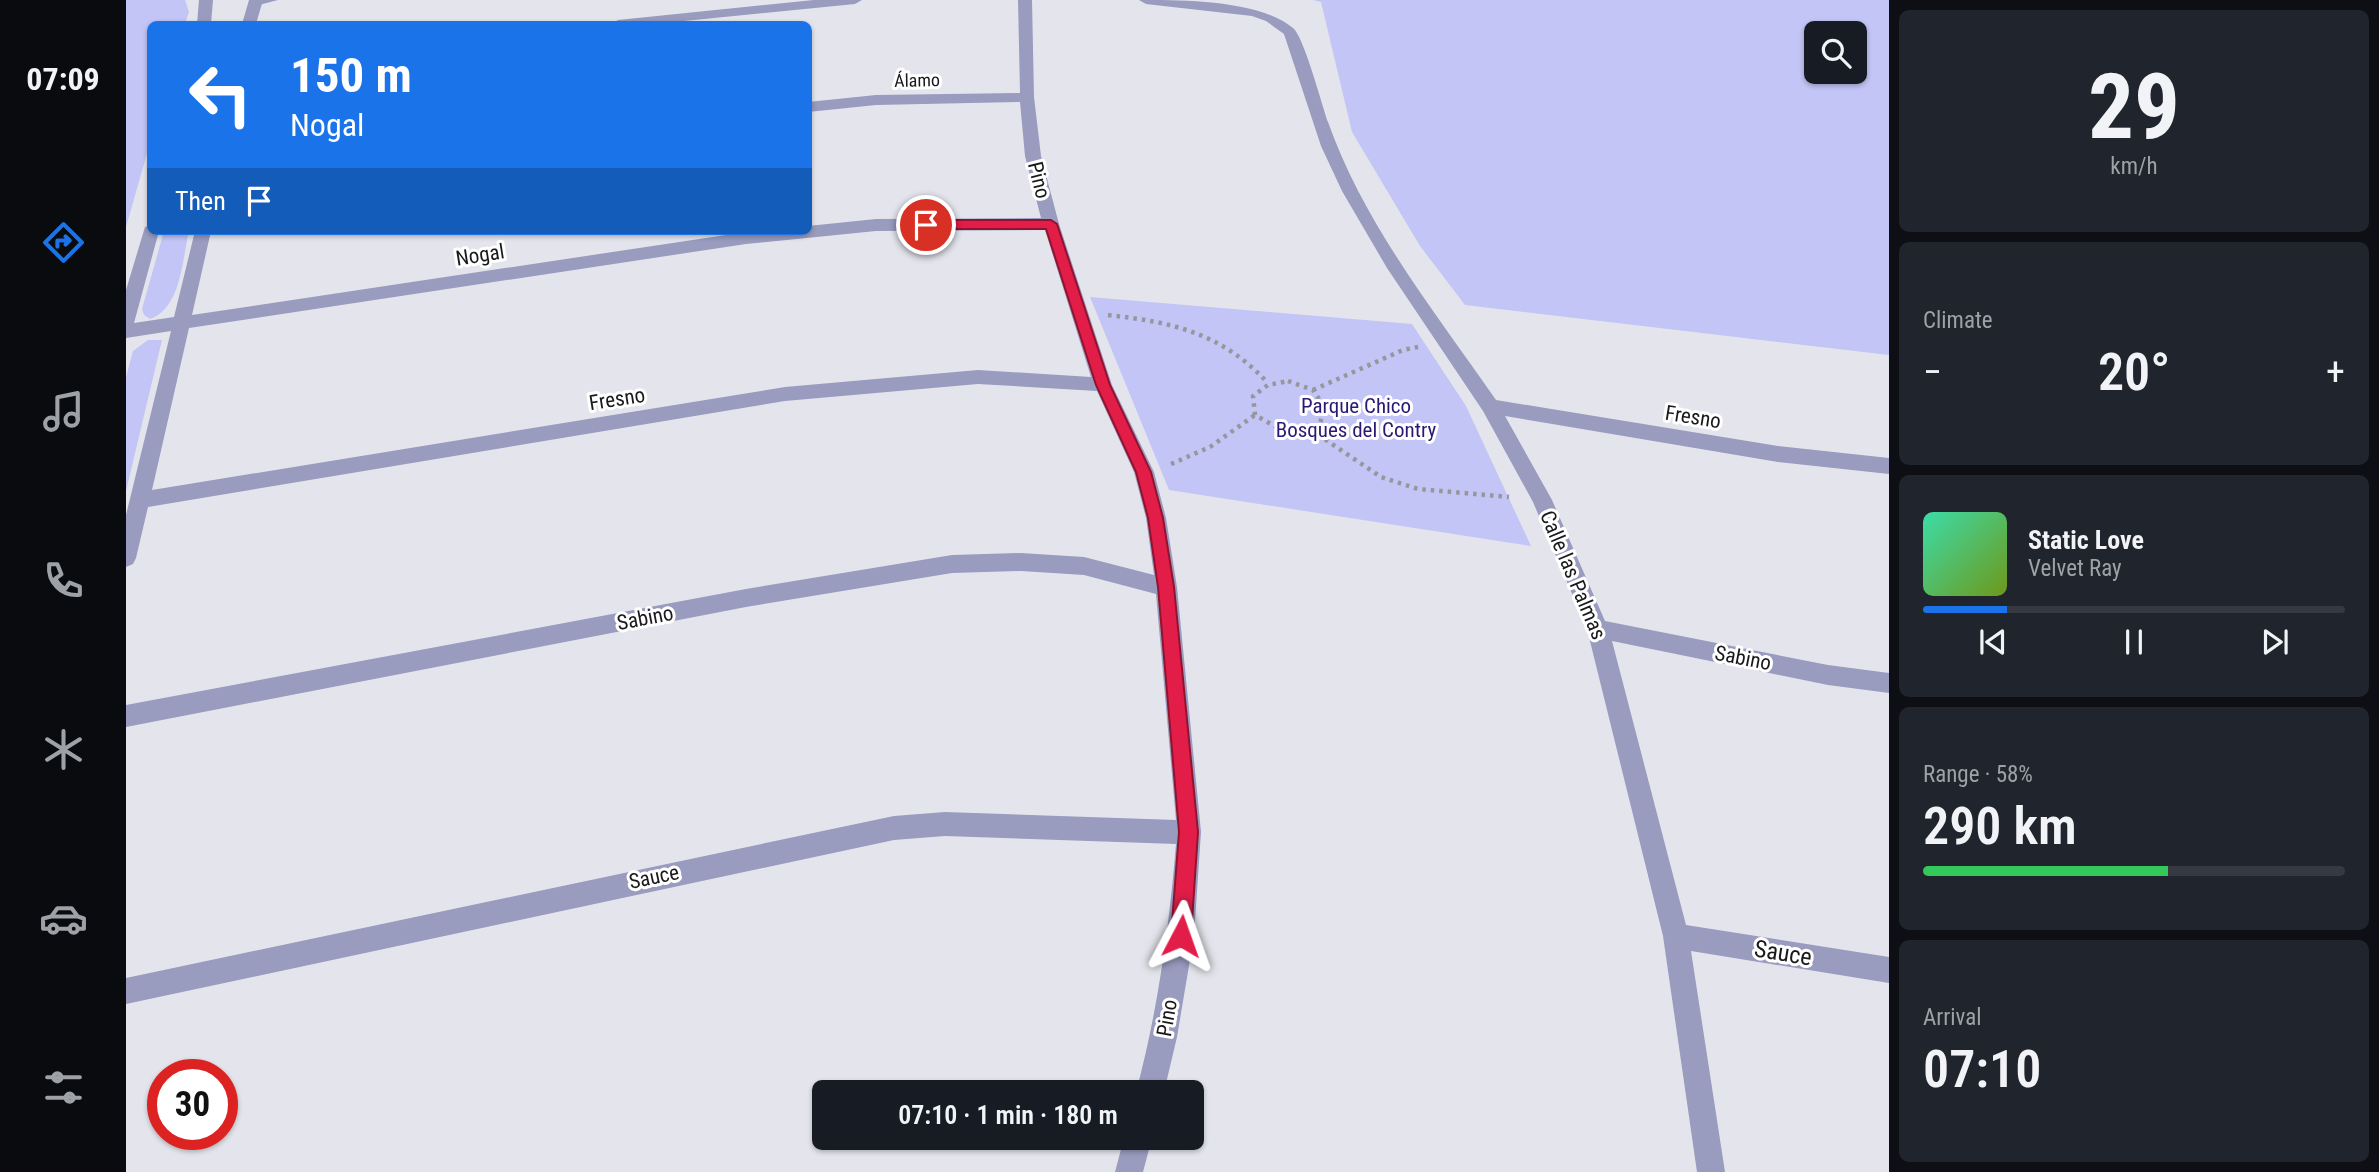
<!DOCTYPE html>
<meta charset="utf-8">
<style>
body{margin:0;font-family:"Roboto Condensed",sans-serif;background:#20242c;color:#f1f3f6;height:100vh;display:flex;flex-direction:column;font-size:26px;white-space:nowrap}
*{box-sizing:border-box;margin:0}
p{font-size:23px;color:#9ea1a6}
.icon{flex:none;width:38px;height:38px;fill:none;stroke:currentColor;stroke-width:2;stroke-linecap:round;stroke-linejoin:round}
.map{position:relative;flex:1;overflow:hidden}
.drawer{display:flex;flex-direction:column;gap:10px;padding:10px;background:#0d0f14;width:490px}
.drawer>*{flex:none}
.hud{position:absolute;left:21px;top:21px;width:665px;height:214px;border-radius:10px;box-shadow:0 2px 5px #0004;background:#1a73e8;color:#fff;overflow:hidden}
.controls{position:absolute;left:1678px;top:21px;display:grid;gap:14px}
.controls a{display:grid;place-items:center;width:63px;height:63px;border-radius:10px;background:#171b24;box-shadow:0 2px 5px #0004;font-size:35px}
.speed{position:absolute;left:21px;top:1059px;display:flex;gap:14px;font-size:35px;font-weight:700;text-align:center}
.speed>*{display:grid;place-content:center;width:91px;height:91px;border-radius:50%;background:#171b24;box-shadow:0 2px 5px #0004;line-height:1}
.speed .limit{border:10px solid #d22;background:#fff;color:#111}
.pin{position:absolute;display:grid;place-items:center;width:60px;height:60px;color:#fff;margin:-30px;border:4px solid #fff;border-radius:50%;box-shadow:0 2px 7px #0007}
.me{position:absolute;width:77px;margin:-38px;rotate:4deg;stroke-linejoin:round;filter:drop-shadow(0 0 5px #0008)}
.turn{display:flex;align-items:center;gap:24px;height:147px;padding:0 28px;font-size:32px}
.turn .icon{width:91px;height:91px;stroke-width:2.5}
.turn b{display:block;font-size:49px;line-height:60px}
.then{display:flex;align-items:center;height:66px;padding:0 28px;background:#0003;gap:14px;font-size:26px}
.big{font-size:52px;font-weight:600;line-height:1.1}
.drawer .card{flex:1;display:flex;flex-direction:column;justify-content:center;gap:10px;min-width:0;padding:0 24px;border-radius:10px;background:#20242c}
.drawer .dial{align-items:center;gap:0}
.dial b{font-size:91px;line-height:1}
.song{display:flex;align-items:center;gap:21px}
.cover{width:84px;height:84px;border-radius:10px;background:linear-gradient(135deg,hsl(160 70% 55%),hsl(80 70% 35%))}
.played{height:7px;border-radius:4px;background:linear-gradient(90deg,#1a73e8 20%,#363941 20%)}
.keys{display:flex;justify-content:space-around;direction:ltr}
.heat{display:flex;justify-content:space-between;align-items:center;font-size:38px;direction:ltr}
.charge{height:10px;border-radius:5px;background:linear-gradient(90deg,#34c759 58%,#363941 0)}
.trip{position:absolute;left:686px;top:1080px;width:392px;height:70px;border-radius:10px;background:#171b24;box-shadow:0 2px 5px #0004;font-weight:600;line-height:70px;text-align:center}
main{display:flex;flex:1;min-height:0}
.tab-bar{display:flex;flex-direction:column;width:126px;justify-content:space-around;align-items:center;background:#090b0e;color:#9ea1a6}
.tab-bar .icon{width:49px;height:49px}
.tab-bar .active{color:#1a73e8}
.tab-bar b{font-size:32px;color:#f1f3f6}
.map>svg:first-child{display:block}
.green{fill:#c2c5f5;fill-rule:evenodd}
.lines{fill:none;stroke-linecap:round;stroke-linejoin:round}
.path{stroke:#96979c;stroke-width:4.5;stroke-dasharray:3.5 5;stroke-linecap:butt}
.lane{fill:#999bbf;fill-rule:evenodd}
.street{fill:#999bbf;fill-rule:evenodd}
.route{fill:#e11d48;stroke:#92132f;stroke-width:2}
.labels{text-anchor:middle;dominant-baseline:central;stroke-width:6;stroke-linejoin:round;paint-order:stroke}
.far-street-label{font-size:18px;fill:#19191b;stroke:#fff}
.street-label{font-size:21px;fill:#19191b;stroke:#fff}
.park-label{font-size:21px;fill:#2b1875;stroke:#fff}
.near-street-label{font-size:24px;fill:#19191b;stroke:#fff}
</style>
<main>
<nav class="tab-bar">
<b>07:09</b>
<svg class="icon active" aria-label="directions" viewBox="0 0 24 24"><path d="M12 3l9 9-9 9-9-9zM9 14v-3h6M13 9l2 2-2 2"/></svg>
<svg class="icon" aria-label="music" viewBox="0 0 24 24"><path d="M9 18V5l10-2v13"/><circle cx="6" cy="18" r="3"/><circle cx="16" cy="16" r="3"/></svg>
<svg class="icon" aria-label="phone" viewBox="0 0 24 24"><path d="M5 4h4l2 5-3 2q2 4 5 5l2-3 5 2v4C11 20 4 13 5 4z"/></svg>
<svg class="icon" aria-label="climate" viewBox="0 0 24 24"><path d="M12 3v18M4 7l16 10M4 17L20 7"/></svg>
<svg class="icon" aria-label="car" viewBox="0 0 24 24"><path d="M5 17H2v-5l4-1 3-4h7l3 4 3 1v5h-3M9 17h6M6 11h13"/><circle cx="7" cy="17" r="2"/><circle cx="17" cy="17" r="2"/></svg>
<svg class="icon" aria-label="filters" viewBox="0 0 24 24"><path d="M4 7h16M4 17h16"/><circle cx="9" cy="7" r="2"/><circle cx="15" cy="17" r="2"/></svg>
</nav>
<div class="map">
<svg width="1763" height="1172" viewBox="0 0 1763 1172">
<rect width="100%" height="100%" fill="#e4e5ec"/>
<g class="green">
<path d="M0,0H59L63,12L59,24H24V143L0,227Z"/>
<path d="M1187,0H1763V355L1339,305L1294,246L1226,132L1195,2ZM1690,33H1729V72H1690Z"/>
<path d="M38,231H63C56,261 55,308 24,319L18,315L16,309Z"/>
<path d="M964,297L1286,324L1340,406L1405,546L1043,490Z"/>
<path d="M22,340H36L0,491V377L7,351Z"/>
</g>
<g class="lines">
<g class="path">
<path d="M982,315C1046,322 1095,333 1141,382"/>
<path d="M1162,381L1187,390L1199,408L1193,426L1159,432L1129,415L1127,396L1142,385Z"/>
<path d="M1187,390L1277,350L1292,347"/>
<path d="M1185,430L1255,477L1292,489L1383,497"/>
<path d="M1045,464L1084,447L1129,415"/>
</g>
<path class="lane" d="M129,0H152L125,7L123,4Z"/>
<g class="street">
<path d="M73,0H87L85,24H71Z"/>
<path d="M123,0H137L130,24H116Z"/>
<path d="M688,0H736L729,4L528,24H485L492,20Z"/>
<path d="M892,0H906L908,97L915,156L933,224L986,385L1028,472L1040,518L1051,587L1075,832L1068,936L1051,1037L1038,1092H1010C1032,1010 1043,928 1050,844L819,836L768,840L0,1004V978L768,816L819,812L1050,820L1030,594L958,575L895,571L826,573L620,607L0,727V705L620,589L826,555L895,553L958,557L1028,575L1020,518L1008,472L971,391L852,384L659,401L22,507L10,558L7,564L0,567V515L45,331L0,338V290L19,227L24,225V231H33L8,323L48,317L69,231H85L66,315L620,232L682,231V226L750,219L915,218L899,156L894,102L750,105L682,112V102L750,95L894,93ZM919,230L965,377L852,370L659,387L26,490L63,328L620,244L750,231Z"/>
<path d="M1013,0C1058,0 1133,0 1167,28C1178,37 1196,105 1202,122C1238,224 1309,312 1370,400L1652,446L1763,458V474L1652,462L1379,416L1426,500L1479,621L1702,665L1763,673V693L1702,685L1486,641L1560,925L1763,957V983L1565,951L1599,1172H1571L1537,936L1461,629L1407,502L1357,411L1261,268L1216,191L1195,146L1158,34L1140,21L1126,16L1020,4Z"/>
<path d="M998,1138H1026L1017,1172H989Z"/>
</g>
</g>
<path class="route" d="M925,220L931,224L984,385L1025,472L1037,518L1048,587L1072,832L1065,936L1062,943L1055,945L1048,943L1045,936L1053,832L1032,587L1022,518L1010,472L970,385L920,229H800L794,225L800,220Z"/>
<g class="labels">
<g class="far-street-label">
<text transform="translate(791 80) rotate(-1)">Álamo</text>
</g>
<g class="street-label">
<text transform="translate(913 180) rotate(76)">Pino</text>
<text transform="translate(354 255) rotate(-9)">Nogal</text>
<text transform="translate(491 399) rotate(-9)">Fresno</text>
<text transform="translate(1567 417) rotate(9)">Fresno</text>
<text transform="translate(1447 575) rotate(67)">Calle las Palmas</text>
<text transform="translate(519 618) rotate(-11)">Sabino</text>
<text transform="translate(1617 658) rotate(11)">Sabino</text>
<text transform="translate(528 877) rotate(-12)">Sauce</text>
<text transform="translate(1041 1018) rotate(-80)">Pino</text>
</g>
<g class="park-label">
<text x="1230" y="406">Parque Chico<tspan x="1230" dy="24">Bosques del Contry</tspan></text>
</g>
<g class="near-street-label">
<text transform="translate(1657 953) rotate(9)">Sauce</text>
</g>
</g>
</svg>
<div class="controls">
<a><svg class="icon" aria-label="search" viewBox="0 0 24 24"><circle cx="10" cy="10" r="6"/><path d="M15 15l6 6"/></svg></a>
</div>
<div class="speed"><div class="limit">30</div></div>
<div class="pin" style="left:800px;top:225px;background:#d93025"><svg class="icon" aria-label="arrive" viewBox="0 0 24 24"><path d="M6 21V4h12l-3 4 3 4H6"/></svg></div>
<svg class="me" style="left:1055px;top:936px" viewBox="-20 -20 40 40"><path d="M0-17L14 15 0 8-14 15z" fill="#e11d48" stroke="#fff" stroke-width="4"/></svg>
<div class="trip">07:10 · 1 min · 180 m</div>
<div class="hud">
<div class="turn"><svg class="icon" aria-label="left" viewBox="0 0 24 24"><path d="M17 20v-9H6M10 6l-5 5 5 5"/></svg><div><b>150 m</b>Nogal</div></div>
<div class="then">Then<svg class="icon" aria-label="arrive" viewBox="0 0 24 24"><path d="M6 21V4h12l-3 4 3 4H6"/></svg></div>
</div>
</div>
<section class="drawer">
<div class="card dial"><b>29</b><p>km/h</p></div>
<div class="card"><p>Climate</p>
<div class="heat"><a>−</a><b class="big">20°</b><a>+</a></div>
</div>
<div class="card">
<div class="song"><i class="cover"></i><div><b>Static Love</b><p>Velvet Ray</p></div></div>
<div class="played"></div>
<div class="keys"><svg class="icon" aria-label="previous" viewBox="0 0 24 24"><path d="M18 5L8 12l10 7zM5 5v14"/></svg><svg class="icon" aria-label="pause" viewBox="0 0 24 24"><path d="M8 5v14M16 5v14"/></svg><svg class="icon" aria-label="next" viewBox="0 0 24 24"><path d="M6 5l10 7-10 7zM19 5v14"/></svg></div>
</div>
<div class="card"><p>Range · 58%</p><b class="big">290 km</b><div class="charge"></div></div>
<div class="card"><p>Arrival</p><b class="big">07:10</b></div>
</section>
</main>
